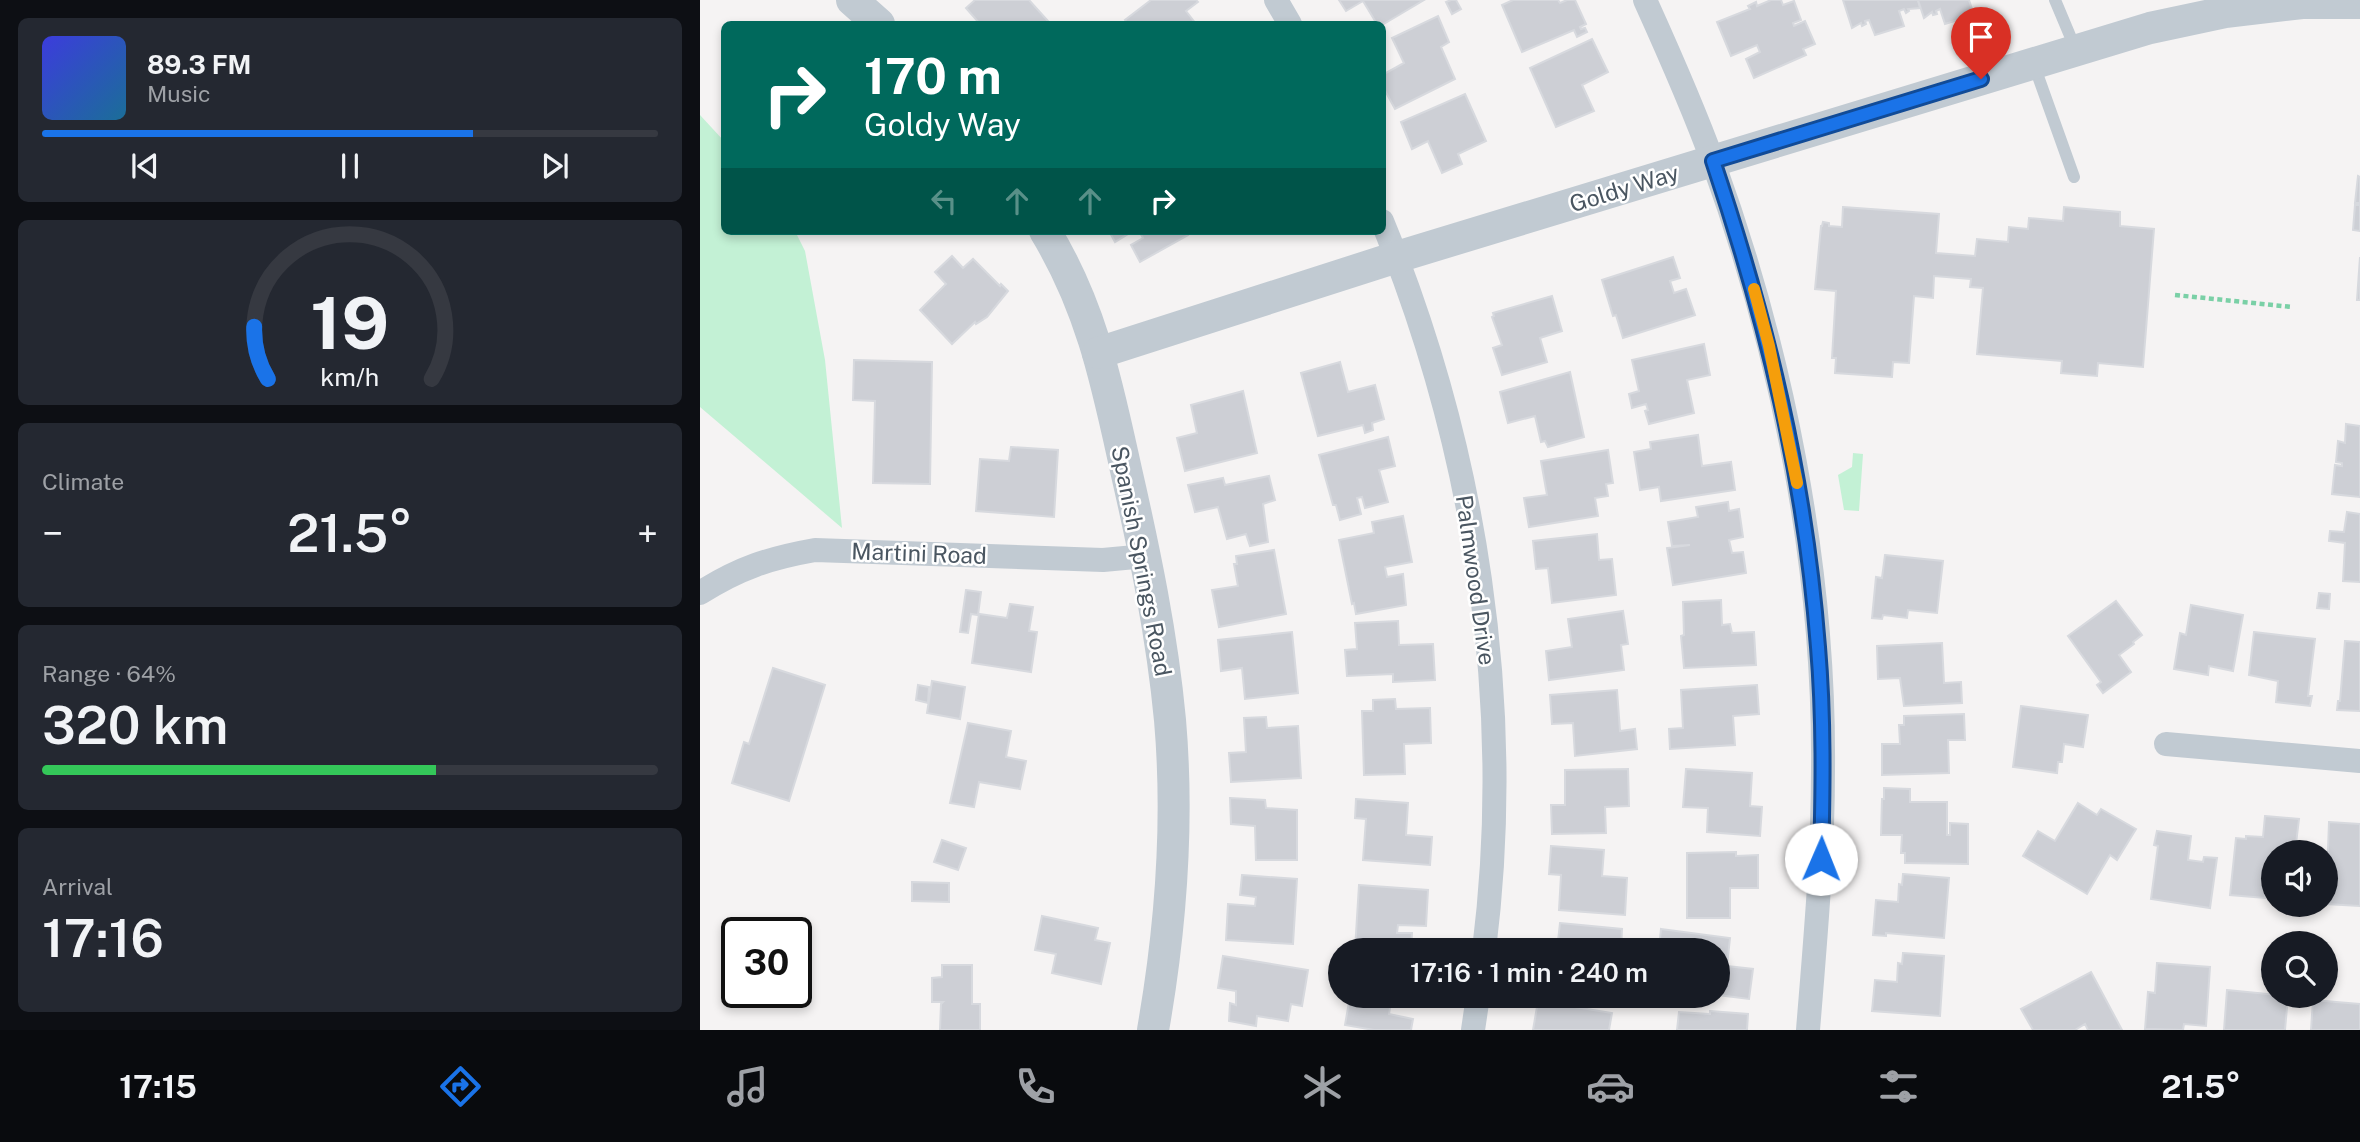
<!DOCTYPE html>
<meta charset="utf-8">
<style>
body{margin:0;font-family:"Public Sans",sans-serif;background:#242831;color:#f1f3f6;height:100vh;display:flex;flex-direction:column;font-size:26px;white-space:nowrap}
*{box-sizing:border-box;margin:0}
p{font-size:23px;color:#9ea1a6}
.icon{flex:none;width:38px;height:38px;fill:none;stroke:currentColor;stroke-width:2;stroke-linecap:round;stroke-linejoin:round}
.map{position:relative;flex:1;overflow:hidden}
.panel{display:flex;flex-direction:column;gap:18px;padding:18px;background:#0d0f14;width:700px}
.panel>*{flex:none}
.banner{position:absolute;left:21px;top:21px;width:665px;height:214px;border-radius:10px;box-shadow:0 4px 10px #0003;background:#00695c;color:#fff;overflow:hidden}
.fabs{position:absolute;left:1561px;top:840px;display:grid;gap:14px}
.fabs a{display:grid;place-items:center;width:77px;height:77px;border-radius:50%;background:#171b24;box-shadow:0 4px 10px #0003;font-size:35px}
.speed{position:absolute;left:21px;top:917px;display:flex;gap:14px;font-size:35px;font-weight:700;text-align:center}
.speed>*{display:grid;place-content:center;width:91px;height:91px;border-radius:50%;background:#171b24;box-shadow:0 4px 10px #0003;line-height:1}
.speed .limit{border:4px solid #111;border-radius:10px;background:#fff;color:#111}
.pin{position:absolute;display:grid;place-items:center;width:60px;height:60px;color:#fff;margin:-72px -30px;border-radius:50% 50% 50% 0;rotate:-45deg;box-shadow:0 0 7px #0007}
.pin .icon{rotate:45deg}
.me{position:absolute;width:77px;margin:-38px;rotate:1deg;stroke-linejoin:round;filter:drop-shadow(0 0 5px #0008)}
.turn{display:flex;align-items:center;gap:24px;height:147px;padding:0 28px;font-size:32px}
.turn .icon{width:91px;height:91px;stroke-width:2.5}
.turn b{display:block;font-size:49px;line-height:60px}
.lanes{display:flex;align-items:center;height:66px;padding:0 28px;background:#0003;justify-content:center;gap:35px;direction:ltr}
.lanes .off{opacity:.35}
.big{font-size:52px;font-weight:600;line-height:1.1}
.panel .tile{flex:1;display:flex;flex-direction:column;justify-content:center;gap:10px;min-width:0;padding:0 24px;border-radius:10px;background:#242831}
.panel .dial{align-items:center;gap:0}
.dial svg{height:182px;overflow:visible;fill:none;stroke:#363941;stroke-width:7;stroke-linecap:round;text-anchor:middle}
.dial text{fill:#f1f3f6;stroke:none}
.song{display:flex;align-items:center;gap:21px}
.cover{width:84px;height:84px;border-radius:10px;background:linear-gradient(135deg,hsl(240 70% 55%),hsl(200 70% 35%))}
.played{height:7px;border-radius:4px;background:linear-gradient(90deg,#1a73e8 70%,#363941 70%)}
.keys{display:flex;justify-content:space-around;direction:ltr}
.heat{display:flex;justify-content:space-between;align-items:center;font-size:38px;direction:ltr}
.charge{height:10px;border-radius:5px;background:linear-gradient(90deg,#34c759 64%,#363941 0)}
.trip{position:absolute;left:628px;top:938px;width:402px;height:70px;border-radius:35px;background:#171b24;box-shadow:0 4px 10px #0003;font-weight:600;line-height:70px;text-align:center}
.tabs{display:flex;height:112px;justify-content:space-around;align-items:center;background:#090b0e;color:#9ea1a6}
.tabs .icon{width:49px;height:49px}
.tabs .selected{color:#1a73e8}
.tabs b{font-size:32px;color:#f1f3f6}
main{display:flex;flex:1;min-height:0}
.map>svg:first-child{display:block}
.green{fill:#c3f1d5}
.building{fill:#cdcfd5;stroke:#d7d9de;stroke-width:2}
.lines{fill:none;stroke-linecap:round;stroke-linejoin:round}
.path{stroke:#7ad0a6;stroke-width:4.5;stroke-dasharray:5 3.5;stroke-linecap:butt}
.service{stroke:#c1cad2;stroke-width:12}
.minor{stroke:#c1cad2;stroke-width:24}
.tertiary{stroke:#c1cad2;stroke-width:32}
.route-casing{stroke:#114b97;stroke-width:18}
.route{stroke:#1a73e8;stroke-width:12}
.slow{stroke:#f59e0b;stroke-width:12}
.labels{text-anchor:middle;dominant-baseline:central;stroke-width:5;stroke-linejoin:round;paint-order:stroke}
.street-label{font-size:23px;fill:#4a5661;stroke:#fff}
</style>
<main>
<section class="panel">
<div class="tile">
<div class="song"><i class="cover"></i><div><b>89.3 FM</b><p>Music</p></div></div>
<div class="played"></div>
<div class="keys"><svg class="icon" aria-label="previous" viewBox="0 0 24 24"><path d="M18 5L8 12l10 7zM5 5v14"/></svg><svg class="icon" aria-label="pause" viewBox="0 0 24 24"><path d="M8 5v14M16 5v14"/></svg><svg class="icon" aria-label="next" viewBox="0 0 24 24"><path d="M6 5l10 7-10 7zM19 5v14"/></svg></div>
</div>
<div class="tile dial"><svg viewBox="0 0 100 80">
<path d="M14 69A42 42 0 1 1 86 69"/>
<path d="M14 69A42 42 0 0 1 8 46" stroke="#1a73e8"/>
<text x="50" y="56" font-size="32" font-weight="700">19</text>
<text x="50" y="72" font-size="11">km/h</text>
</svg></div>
<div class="tile"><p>Climate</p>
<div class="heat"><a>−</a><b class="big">21.5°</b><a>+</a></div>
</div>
<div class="tile"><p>Range · 64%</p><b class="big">320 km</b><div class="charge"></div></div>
<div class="tile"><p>Arrival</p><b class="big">17:16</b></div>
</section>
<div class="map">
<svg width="1660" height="1030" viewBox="0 0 1660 1030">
<rect width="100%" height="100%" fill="#f5f3f3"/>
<g class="green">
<path d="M0,115L24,141V231H95L105,251L125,360L142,528L0,407Z"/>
<path d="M1153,453L1163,454L1159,511L1144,510L1138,475L1152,467Z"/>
</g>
<g class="building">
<path d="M275,0H329L348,21L343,24H280L266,8Z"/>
<path d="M451,0H496L498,2L486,11L496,24H428L425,20Z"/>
<path d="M639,0H724L682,25L677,24L663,1L646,11Z"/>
<path d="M751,0H756L761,9L752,14L746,2Z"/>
<path d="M813,0H858L860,3L867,0H875L886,24L880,27L881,29L885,28L887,32L877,37L874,30L822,52L802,5Z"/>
<path d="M1071,0H1081L1083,5L1094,1L1101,20L1093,23L1094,26L1105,21L1115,44L1103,49L1106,55L1054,78L1046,59L1060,52L1057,45L1031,56L1017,22L1050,9L1048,6L1056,2L1057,6Z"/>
<path d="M1143,0H1218L1220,8L1208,9L1209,11L1206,13L1204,9L1199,11L1204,26L1175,35L1169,20L1165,21L1166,24L1162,26L1161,23L1152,28Z"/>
<path d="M1218,0H1269L1274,15L1245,24L1240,9L1236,11L1237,14L1233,15L1232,12L1224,18Z"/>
<path d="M738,16L749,42L741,47L755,79L695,109L682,85V75L704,63L692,38Z"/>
<path d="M892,39L908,72L882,85L894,111L856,127L830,68Z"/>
<path d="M765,94L786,141L758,154L762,164L742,173L728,141L712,149L701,122Z"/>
<path d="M1658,176L1660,177V203H1655Z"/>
<path d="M1655,205H1660V231L1653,230Z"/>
<path d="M1143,207L1239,214L1236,253L1275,256L1277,239L1308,242L1309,227L1328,229L1329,218L1363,221L1364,207L1420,212V226L1454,229L1443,367L1398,363L1397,376L1361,373L1362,361L1277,354L1283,288L1270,287L1271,279L1234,276L1233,298L1214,296L1209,363L1193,362L1192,377L1135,373L1136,358H1132L1136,291L1115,289L1121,226H1122L1123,222L1129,223V226L1142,227Z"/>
<path d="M409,231H433L415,242Z"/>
<path d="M439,231H486L488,235L440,262L431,245L443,238Z"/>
<path d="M252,256L263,268L273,259L300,286L301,284L308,291L287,317L276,324L275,322L252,344L220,310L246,284L235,272Z"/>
<path d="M973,257L980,278L970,281L974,293L986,289L995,315L923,338L916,315L913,316L902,280Z"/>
<path d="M1660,257V300H1657Z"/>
<path d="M852,296L862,331L840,338L847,362L802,375L793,348L802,345L792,317L794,316L793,313Z"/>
<path d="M1004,344L1010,375L987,380L994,413L949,424L945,411L948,410L946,404L932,408L929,394L939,391L932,360Z"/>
<path d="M154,360L232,362L230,484L173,483L175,401L153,400Z"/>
<path d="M640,362L648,392L675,385L684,419L672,423L673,430L665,433L663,425L618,436L601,373Z"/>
<path d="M870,372L884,437L848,447L845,441L841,442L835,416L808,423L800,392Z"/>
<path d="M543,391L557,453L485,471L477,438L497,433L491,405Z"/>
<path d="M1646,424L1660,426V497L1632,494L1635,465L1642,466V463L1636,462L1638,441L1645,443Z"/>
<path d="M998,435L1002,466L1031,462L1035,490L961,501L959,487L940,490L934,452L951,449L950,442Z"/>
<path d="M688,437L695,466L679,470L688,502L665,508L662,497L657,498L661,514L640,520L636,505H633L619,455Z"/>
<path d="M311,447L358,450L354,517L276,511L280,459L309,461Z"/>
<path d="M908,450L913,483L906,484L908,496L895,498L898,516L829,527L824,498L847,495L841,461Z"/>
<path d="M569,476L575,500L563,504L568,542L550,546L546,534L527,539L518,507L495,512L488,485L523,478L525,485Z"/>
<path d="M1028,502L1029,511L1039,509L1043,537L1029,540L1032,553L1043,552L1046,573L973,585L967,548L990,545L972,546L968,522L998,517L996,507Z"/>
<path d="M1647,512L1660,514V582L1643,581L1645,543L1629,541L1630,531L1644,532Z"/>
<path d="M703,516L712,562L685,567L687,577L703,574L706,605L656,614L654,603L652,604L639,540L674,533L672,522Z"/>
<path d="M897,534L899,560L912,559L916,595L852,603L848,568L836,569L833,541Z"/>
<path d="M574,550L586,614L519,627L512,590L538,586L534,564H537L536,556Z"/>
<path d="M1185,555L1243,561L1237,613L1208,610L1207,618L1183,615L1182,619L1172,618L1176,577L1182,578Z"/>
<path d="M266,590L281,592L278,615L271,614L268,633L260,632Z"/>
<path d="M1619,593L1630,594L1629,609L1617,608Z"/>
<path d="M1021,600L1022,625L1030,624L1032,633L1054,632L1056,665L984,668L981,636L984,635L983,602Z"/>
<path d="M1416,601L1442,635L1433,642L1434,644L1419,655L1431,672L1403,693L1397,685L1401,682L1368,636Z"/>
<path d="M310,604L333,607L329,631L337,632L331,672L272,663L279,614L307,618Z"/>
<path d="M1491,605L1543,615L1533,671L1509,666L1508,675L1474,669L1480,633L1486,635Z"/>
<path d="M923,611L928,644L921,645L924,670L849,680L846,651L872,647L868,619Z"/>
<path d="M698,621L699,645L733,644L735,680L693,682V674L647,676L645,650L657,649L655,623Z"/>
<path d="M592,632L598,693L545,699L542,668L521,671L518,640Z"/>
<path d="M1554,632L1615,639L1608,696H1612L1610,706L1576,702L1578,681L1549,675Z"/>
<path d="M1645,641L1660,642V711L1637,710L1638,701H1640Z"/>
<path d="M1242,643L1244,683L1261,682L1262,703L1204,706L1200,678L1178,679L1177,646Z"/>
<path d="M73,668L125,685L89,801L32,783L44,742L49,744Z"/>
<path d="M232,681L265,687L260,719L227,713Z"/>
<path d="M218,685L229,687L228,703L216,700Z"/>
<path d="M1057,685L1059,714L1033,716L1035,745L970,749L969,729L983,728L981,690Z"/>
<path d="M917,690L920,731L935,729L937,749L875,756L873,723L852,724L850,695Z"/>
<path d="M695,699L696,709L730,708L731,743L704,744L705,774L664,775L662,711H673V700Z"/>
<path d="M1321,706L1388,715L1383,747L1364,744L1362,762H1358L1357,773L1313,767Z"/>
<path d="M1264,714L1265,740H1248L1249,773L1182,775V744H1200L1199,725H1204V716Z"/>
<path d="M566,717L567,728L598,726L601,778L531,782L529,753L546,752L544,718Z"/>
<path d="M268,723L311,731L306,757L326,761L320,789L279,782L274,807L250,803Z"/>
<path d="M928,769L929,806L905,807L906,833L852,834L851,805H865V770Z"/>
<path d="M986,769L1052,773L1050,806L1062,807L1060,836L1007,832L1008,808L983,807Z"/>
<path d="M1184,788L1210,789V802H1247V835H1250V823L1268,824V864L1205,863V853H1201L1202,835H1181L1182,799H1184Z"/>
<path d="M530,798L565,800L566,808L597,810V860H556L555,826L531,824Z"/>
<path d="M656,799L708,803L706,835L732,837L730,865L663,860L666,819L655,818Z"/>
<path d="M1378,803L1397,815L1401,809L1436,829L1417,860L1410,855L1387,894L1323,856L1338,831L1355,841Z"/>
<path d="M1565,816L1599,819L1595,852H1573V886L1566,885L1565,898L1530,895L1536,838L1546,839V836L1563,837Z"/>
<path d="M1629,822L1660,824V906L1626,904Z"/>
<path d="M1457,831L1491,836L1488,860L1503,862L1504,857L1517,858L1510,908L1451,899L1458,846L1454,845Z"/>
<path d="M242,840L266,848L258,870L234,862Z"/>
<path d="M851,846L904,850L902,876L927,878L925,915L859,910L861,875L849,874Z"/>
<path d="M1036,852V856L1058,855V888H1030V918H987V853Z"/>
<path d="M1203,874L1249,878L1244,938L1186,933V936L1173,935L1176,900L1198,902L1199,884L1202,885Z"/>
<path d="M542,875L597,879L593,944L526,940L528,904L555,906L556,897L540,895Z"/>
<path d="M212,882L249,883V902L212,901Z"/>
<path d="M659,885L728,890L726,926L698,925L697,933H712L711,950H655Z"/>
<path d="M342,916L398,928L395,940L410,943L401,984L352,973L356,954L335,950Z"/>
<path d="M860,923L922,929L921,950H857Z"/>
<path d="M961,929L1030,938L1027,966L1053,969L1049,999L1018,995V950H959Z"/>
<path d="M1203,953L1244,956L1240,1016L1172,1011L1175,980L1197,982L1198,963L1202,964Z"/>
<path d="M523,956L608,970L602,1006L591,1004L588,1021L557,1016L556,1026L529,1021L530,1003L536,1005V991L518,988Z"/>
<path d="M1457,963L1510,967L1506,1026L1484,1024L1483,1030L1445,1029L1448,992L1455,993Z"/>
<path d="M242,965H272V1004H280V1030H240L241,1004L243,1002H232V978L242,977Z"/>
<path d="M1391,972L1422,1030H1388L1385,1024L1375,1030H1333L1321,1009Z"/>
<path d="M1527,990L1588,996L1585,1030H1524Z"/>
<path d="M650,996H692L689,1014L713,1019L711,1030H674L645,1025Z"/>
<path d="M1613,1000L1660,1004V1030H1611Z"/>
<path d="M838,1001L912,1013L909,1030H833Z"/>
<path d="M1010,1011L1048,1014L1047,1030H977L979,1012L1010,1014Z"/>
</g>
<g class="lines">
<path class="path" d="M1475,295L1592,307"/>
<g class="service">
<path d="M1355,0L1376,50"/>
<path d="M1334,65L1374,177"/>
</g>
<g class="minor">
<path d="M576,0L590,24"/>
<path d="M945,0C969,53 993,107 1013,162C1082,352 1125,568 1123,770C1123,857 1115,943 1108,1030"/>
<path d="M682,221C776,450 815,704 784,950"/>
<path d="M0,593C39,568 70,558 115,550L403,560L446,556"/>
<path d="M1466,744L1660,761"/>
<path d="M773,1030L778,996"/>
</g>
<g class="tertiary">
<path d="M152,0L179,24"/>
<path d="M345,231C392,308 407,384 426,470C445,553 462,635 470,720C479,824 471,927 453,1030"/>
<path d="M398,353L697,257L1450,28L1525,12L1602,3H1660"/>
</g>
</g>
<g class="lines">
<g class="route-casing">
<path id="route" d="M1121,859C1123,789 1124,718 1118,647C1105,477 1067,322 1013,161L1281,79"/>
</g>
<use href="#route" class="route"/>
<path class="slow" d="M1054,289L1069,346L1097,483"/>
</g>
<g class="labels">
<g class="street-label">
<text transform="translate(924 188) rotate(-17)">Goldy Way</text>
<text transform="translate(219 553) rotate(2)">Martini Road</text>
<text transform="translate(442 561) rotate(79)">Spanish Springs Road</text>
<text transform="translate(776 580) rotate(82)">Palmwood Drive</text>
</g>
</g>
</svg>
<div class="fabs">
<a><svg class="icon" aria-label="sound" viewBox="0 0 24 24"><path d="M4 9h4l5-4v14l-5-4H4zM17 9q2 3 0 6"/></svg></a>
<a><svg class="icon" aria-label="search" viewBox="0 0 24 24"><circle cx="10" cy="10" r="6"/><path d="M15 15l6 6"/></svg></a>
</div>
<div class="speed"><div class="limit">30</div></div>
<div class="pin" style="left:1281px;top:79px;background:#d93025"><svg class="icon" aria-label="arrive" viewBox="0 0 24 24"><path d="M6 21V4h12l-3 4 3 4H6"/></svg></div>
<svg class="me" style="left:1121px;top:859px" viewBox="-20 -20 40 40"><circle r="19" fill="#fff"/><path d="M0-13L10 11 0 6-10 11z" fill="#1a73e8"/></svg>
<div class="trip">17:16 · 1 min · 240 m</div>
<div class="banner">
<div class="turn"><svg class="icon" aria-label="right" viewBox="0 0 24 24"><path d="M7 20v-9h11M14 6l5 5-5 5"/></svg><div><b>170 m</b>Goldy Way</div></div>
<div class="lanes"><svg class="icon off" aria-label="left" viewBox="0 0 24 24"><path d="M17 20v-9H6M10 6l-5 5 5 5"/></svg><svg class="icon off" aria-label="ahead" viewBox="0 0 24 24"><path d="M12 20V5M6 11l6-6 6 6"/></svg><svg class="icon off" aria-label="ahead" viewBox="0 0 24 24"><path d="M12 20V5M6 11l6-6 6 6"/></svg><svg class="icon" aria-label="right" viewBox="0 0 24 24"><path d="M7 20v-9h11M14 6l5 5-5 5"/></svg></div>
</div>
</div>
</main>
<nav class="tabs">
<b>17:15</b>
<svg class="icon selected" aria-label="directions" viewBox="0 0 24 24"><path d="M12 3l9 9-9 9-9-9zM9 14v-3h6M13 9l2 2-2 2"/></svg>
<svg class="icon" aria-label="music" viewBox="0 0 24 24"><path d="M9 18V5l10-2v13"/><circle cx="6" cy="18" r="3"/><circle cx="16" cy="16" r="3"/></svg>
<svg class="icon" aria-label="phone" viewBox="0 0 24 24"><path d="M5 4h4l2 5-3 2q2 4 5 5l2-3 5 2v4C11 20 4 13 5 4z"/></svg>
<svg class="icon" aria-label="climate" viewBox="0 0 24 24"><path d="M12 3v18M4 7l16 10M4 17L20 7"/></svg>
<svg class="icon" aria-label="car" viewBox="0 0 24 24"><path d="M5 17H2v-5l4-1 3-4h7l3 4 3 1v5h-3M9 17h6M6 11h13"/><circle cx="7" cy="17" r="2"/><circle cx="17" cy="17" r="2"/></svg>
<svg class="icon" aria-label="filters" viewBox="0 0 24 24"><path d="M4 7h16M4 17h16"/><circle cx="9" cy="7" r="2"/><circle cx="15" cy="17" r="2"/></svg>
<b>21.5°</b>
</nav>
